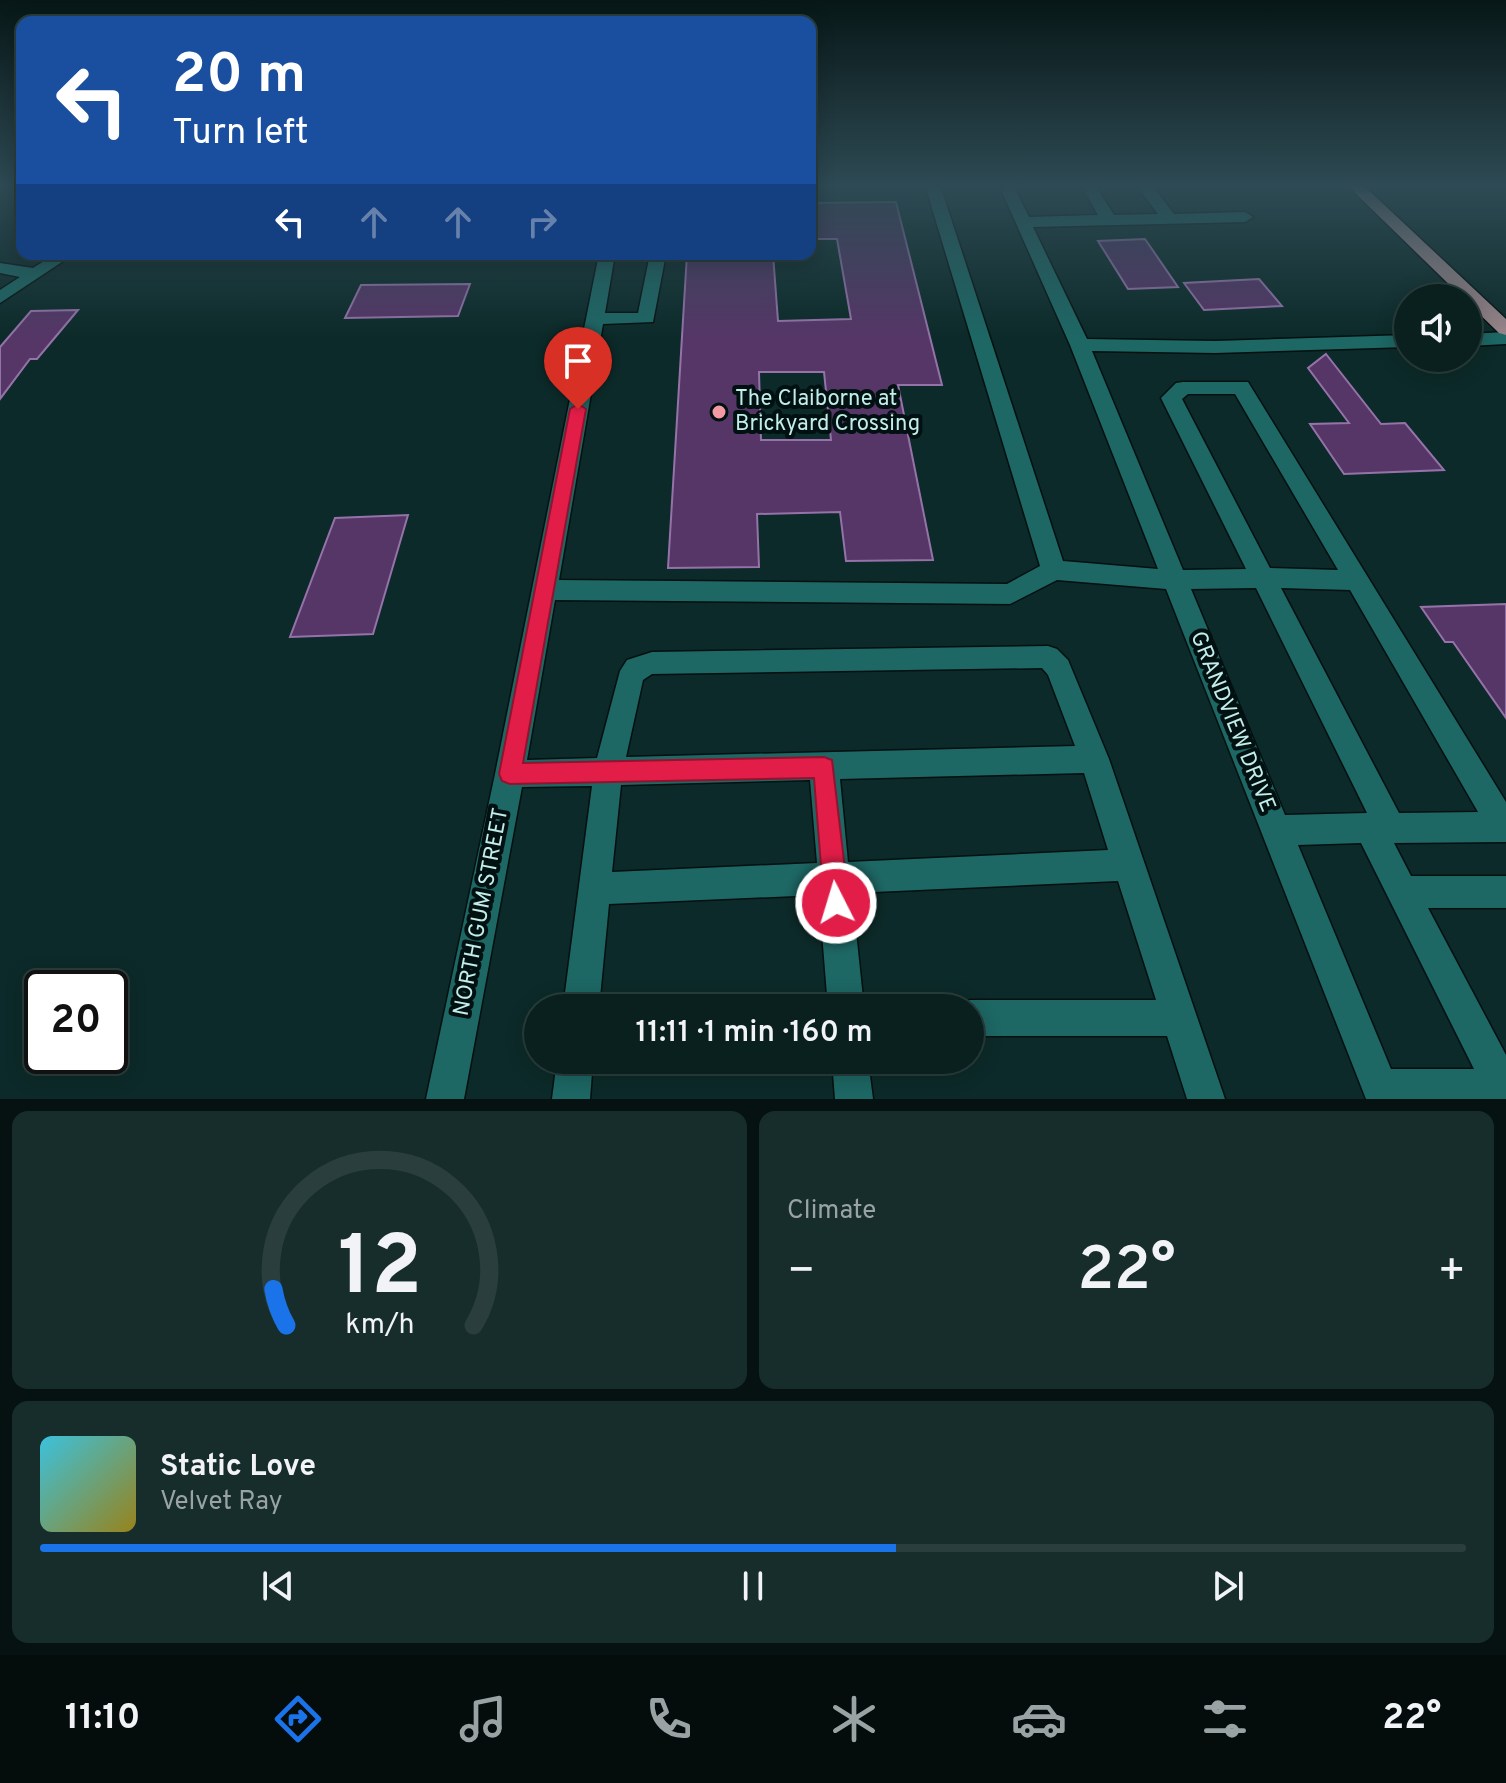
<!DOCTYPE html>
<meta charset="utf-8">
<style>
body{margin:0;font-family:Overpass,sans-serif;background:#172d2c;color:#f1f3f6;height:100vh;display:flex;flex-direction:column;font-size:30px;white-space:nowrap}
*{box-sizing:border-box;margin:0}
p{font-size:26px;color:#99a3a4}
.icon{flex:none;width:44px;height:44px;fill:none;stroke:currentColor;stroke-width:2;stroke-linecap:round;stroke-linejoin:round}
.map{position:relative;height:1099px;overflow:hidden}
.drawer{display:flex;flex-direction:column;gap:12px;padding:12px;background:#051211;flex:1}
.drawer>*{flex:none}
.hud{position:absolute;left:16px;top:16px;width:800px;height:244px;border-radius:16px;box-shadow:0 4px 20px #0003,0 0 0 2px #293e3d;background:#1a4fa0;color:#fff;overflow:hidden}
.controls{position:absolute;left:1394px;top:284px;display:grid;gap:16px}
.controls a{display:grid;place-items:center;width:88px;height:88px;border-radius:50%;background:#09201f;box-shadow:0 4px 20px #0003,0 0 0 2px #293e3d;font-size:40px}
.speed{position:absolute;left:24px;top:970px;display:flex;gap:16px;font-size:40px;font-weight:700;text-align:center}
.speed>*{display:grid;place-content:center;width:104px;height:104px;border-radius:50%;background:#09201f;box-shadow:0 4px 20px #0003,0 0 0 2px #293e3d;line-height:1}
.speed .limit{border:4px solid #111;border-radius:12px;background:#fff;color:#111}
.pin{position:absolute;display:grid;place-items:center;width:68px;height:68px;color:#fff;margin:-82px -34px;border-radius:50% 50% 50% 0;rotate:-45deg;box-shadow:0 0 8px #0007}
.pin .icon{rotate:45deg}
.me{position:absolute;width:88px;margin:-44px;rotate:355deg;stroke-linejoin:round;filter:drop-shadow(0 0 6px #0008)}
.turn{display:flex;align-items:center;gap:28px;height:168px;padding:0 24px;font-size:36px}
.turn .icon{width:104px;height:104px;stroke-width:2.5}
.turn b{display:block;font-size:56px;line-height:68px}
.lanes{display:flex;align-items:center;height:76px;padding:0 24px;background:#0003;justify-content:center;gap:40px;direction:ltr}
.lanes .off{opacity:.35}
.big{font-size:60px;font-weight:600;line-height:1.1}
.drawer .card{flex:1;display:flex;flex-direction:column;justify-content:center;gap:12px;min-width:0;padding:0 28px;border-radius:16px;background:#172d2c}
.drawer .dial{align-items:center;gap:0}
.dial svg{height:208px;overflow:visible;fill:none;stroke:#293e3d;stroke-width:7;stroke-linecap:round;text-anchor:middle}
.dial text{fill:#f1f3f6;stroke:none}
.song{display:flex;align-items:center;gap:24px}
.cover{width:96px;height:96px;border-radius:12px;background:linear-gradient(135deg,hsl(190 70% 55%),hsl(50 70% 35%))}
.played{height:8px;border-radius:4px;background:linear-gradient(90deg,#1a73e8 60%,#293e3d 60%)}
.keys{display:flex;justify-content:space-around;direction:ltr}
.heat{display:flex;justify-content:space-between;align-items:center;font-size:44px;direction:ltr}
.drawer .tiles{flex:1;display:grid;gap:12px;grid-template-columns:1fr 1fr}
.card:last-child{grid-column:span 2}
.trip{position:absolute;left:524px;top:994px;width:460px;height:80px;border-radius:40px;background:#09201f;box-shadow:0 4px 20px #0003,0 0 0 2px #293e3d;font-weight:600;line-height:80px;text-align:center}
.menu{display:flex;height:128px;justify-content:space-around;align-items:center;background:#040d0c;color:#99a3a4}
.menu .icon{width:56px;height:56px}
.menu .selected{color:#1a73e8}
.menu b{font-size:36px;color:#f1f3f6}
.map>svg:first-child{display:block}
.building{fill:#553667;stroke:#9573a9;stroke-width:2;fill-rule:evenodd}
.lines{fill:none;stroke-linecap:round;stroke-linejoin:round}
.minor-casing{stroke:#051010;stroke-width:3}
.major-casing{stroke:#051010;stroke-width:3}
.minor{fill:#1d6764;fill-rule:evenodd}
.major{fill:#9a868b;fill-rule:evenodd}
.route{fill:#e11d48;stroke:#92132f;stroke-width:2}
.poi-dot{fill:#f49aa5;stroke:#011111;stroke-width:3}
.labels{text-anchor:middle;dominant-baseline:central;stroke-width:8;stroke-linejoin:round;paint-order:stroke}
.poi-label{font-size:22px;fill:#c2edea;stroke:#011111;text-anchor:start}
.street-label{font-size:22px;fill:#c2edea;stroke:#011111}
</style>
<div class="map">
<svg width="1506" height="1099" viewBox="0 0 1506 1099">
<rect width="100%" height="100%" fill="#0c2a29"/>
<g class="building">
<path d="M896,202L942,385H898L933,560L846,561L840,512L757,514L759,567L668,568L687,254H773L778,321L851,319L837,239H810V203ZM759,372H824L831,440H761Z"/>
<path d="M1145,239L1178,287L1128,289L1098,241Z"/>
<path d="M1259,279L1282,306L1204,310L1184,283Z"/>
<path d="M470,284L458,316L345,318L361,285Z"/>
<path d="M78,310L37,359H30L0,399V347L31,311Z"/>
<path d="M1326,354L1381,424L1405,423L1444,470L1344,474L1310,424L1349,423L1308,368Z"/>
<path d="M408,515L373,634L290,637L335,518Z"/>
<path d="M1506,604V718L1453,642H1445L1421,607Z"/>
</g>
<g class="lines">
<g class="minor-casing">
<g id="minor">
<path d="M925,185H940L1063,561L1158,569L1070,345L999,185H1013L1029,217L1098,215L1081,185H1095L1114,215L1158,214L1136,185H1152L1174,214L1245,212L1253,217L1245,222L1033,227L1087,339L1215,341L1408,335V347L1215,353L1092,351L1183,570L1246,569L1161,398L1176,383L1183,382H1248L1506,802V842L1394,843L1411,876H1506V908H1428L1506,1055V1099H1366L1166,589L1057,580L1010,604L555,600L527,760L597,758L620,671L627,660L652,652L1048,646L1057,649L1068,660L1109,759L1225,1099H1187L1167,1036H970V1008H957L970,1000H1156L1118,881L852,893L864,1008H828L819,895L609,904L599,1008H563L592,786L522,787L464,1099H426L495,774L599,254H615L605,313H638L650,254H666L653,322L603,324L559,580L1007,584L1040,566ZM1188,394H1235L1338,570L1270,568L1182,399ZM1256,588L1367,813L1285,815L1191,589ZM1281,588L1350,590L1478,812L1399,813ZM1042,668L1048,675L1075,746L626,757L643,680L652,674ZM1084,773L1108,850L848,862L840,779ZM810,780L817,863L612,872L621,785ZM1361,843L1474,1069H1391L1298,845Z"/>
<path d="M55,254H74L0,303V290L20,277L0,273V263L33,268Z"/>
<path d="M1506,332V344L1468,346V334Z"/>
<path d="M557,1060H593L590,1099H552Z"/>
<path d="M832,1060H868L873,1099H835Z"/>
</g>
</g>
<g class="major-casing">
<path id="major" d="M1347,185H1363L1506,319V335L1499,333L1468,303V298H1463Z"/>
</g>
<use href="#minor" class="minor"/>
<use href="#major" class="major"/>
</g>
<linearGradient id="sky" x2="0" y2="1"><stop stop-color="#071717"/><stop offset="0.55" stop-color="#2e4a54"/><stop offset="1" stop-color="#2e4a54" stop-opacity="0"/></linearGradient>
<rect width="1506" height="338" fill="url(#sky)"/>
<path class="route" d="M578,404L586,409L523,763L824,757L832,760L849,903L845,912L836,916L827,912L824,903L814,778L510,784L502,781L499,774L570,409Z"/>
<circle class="poi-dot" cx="719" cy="412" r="8"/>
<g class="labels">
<g class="poi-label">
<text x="735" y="399">The Claiborne at<tspan x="735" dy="25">Brickyard Crossing</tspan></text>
</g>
<g class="street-label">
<text transform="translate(1232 722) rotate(68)">GRANDVIEW DRIVE</text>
<text transform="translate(482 912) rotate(-79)">NORTH GUM STREET</text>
</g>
</g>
</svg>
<div class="controls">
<a><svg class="icon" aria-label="sound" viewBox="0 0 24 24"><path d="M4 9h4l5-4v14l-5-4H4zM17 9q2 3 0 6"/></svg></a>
</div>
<div class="speed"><div class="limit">20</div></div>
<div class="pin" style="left:578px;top:409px;background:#d93025"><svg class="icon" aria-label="arrive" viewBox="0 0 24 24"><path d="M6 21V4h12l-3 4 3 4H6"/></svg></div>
<svg class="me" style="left:836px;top:903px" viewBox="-20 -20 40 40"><circle r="17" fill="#e11d48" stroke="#fff" stroke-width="3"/><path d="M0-11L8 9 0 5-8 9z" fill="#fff"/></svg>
<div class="trip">11:11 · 1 min · 160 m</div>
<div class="hud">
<div class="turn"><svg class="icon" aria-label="left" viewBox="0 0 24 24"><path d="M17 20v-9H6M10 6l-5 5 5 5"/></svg><div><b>20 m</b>Turn left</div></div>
<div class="lanes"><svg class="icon" aria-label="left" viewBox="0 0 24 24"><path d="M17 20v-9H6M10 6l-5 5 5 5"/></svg><svg class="icon off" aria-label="ahead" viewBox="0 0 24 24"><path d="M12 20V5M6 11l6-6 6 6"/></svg><svg class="icon off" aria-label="ahead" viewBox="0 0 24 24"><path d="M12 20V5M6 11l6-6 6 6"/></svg><svg class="icon off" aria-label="right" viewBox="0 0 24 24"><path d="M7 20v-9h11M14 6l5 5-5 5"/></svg></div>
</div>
</div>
<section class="drawer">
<div class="tiles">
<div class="card dial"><svg viewBox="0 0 100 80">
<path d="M14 69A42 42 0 1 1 86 69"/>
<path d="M14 69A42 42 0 0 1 9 55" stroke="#1a73e8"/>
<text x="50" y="56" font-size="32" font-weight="700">12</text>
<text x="50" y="72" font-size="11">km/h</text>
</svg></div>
<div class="card"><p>Climate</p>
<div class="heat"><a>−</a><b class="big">22°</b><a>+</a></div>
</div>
<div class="card">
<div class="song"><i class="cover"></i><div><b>Static Love</b><p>Velvet Ray</p></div></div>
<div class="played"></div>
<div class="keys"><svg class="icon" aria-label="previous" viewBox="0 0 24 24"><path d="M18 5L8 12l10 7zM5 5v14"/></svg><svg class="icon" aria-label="pause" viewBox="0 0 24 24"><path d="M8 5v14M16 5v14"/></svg><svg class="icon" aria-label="next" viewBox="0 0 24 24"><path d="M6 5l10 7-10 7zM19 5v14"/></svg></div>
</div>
</div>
</section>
<nav class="menu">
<b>11:10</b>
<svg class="icon selected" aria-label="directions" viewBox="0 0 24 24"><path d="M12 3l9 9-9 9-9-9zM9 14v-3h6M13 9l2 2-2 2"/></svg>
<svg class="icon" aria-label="music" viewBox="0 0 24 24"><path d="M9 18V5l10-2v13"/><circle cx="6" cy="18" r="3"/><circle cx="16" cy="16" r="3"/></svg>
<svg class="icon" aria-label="phone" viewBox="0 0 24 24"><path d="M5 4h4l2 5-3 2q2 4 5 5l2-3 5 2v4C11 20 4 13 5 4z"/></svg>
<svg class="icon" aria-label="climate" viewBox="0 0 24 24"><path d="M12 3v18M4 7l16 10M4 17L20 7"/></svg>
<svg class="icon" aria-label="car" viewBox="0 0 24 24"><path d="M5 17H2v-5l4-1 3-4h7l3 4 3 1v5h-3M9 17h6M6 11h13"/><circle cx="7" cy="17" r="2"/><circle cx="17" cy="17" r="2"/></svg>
<svg class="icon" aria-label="filters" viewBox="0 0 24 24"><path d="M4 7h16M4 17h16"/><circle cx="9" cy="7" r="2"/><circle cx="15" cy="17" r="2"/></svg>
<b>22°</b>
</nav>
